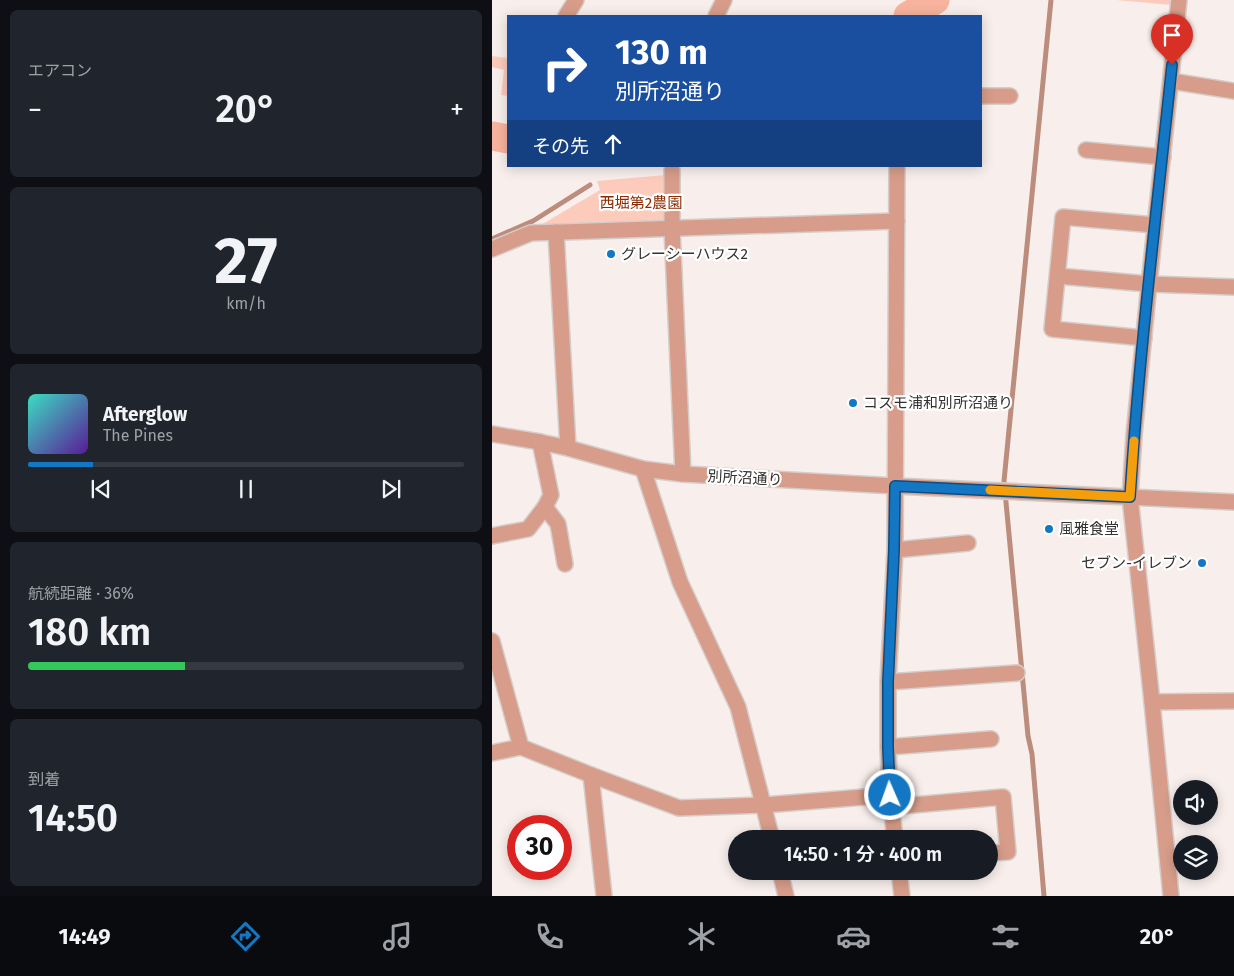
<!DOCTYPE html>
<html lang="ja">
<meta charset="utf-8">
<style>
body{margin:0;font-family:"Fira Sans","Noto Sans JP",sans-serif;background:#20242c;color:#f1f3f6;height:100vh;display:flex;flex-direction:column;font-size:19px;white-space:nowrap}
*{box-sizing:border-box;margin:0}
p{font-size:16px;color:#9ea1a6}
.icon{flex:none;width:28px;height:28px;fill:none;stroke:currentColor;stroke-width:2;stroke-linecap:round;stroke-linejoin:round}
.map{position:relative;flex:1;overflow:hidden}
.drawer{display:flex;flex-direction:column;gap:10px;padding:10px;background:#0d0f14;width:492px}
.drawer>*{flex:none}
.guide{position:absolute;left:15px;top:15px;width:475px;height:152px;border-radius:0px;box-shadow:0 2px 12px #0003;background:#1a4fa0;color:#fff;overflow:hidden}
.tools{position:absolute;left:681px;top:780px;display:grid;gap:10px}
.tools a{display:grid;place-items:center;width:45px;height:45px;border-radius:50%;background:#171b24;box-shadow:0 2px 12px #0003;font-size:25px}
.speed{position:absolute;left:15px;top:815px;display:flex;gap:10px;font-size:25px;font-weight:700;text-align:center}
.speed>*{display:grid;place-content:center;width:65px;height:65px;border-radius:50%;background:#171b24;box-shadow:0 2px 12px #0003;line-height:1}
.speed .limit{border:8px solid #d22;background:#fff;color:#111}
.pin{position:absolute;display:grid;place-items:center;width:42px;height:42px;color:#fff;margin:-51px -21px;border-radius:50% 50% 50% 0;rotate:-45deg;box-shadow:0 0 5px #0007}
.pin .icon{rotate:45deg}
.me{position:absolute;width:55px;margin:-28px;rotate:358deg;stroke-linejoin:round;filter:drop-shadow(0 0 4px #0008)}
.turn{display:flex;align-items:center;gap:18px;height:105px;padding:0 25px;font-size:22px}
.turn .icon{width:65px;height:65px;stroke-width:2.5}
.turn b{display:block;font-size:35px;line-height:42px}
.then{display:flex;align-items:center;height:48px;padding:0 25px;background:#0003;gap:10px;font-size:19px}
.big{font-size:38px;font-weight:600;line-height:1.1}
.drawer .card{flex:1;display:flex;flex-direction:column;justify-content:center;gap:8px;min-width:0;padding:0 18px;border-radius:8px;background:#20242c}
.drawer .dial{align-items:center;gap:0}
.dial b{font-size:65px;line-height:1}
.song{display:flex;align-items:center;gap:15px}
.cover{width:60px;height:60px;border-radius:8px;background:linear-gradient(135deg,hsl(170 70% 55%),hsl(270 70% 35%))}
.played{height:5px;border-radius:2px;background:linear-gradient(90deg,#1477c3 15%,#363941 15%)}
.keys{display:flex;justify-content:space-around;direction:ltr}
.heat{display:flex;justify-content:space-between;align-items:center;font-size:28px;direction:ltr}
.charge{height:8px;border-radius:4px;background:linear-gradient(90deg,#34c759 36%,#363941 0)}
.trip{position:absolute;left:236px;top:830px;width:270px;height:50px;border-radius:25px;background:#171b24;box-shadow:0 2px 12px #0003;font-weight:600;line-height:50px;text-align:center}
.menu{display:flex;height:80px;justify-content:space-around;align-items:center;background:#090b0e;color:#9ea1a6}
.menu .icon{width:35px;height:35px}
.menu .on{color:#1477c3}
.menu b{font-size:22px;color:#f1f3f6}
main{display:flex;flex:1;min-height:0}
.map>svg:first-child{display:block}
.green{fill:#fccbbc}
.lines{fill:none;stroke-linecap:round;stroke-linejoin:round}
.stream{stroke:#bc8c7c;stroke-width:5}
.river{stroke:#f7b39d;stroke-width:29}
.minor-casing{stroke:#d5cdca;stroke-width:18}
.minor{stroke:#d79d8a;stroke-width:15}
.route-casing{stroke:#0d4d7f;stroke-width:12}
.route{stroke:#1477c3;stroke-width:9}
.slow{stroke:#f59e0b;stroke-width:9}
.poi-dot{fill:#1477c3;stroke:#fff;stroke-width:2}
.labels{text-anchor:middle;dominant-baseline:central;stroke-width:4.5;stroke-linejoin:round;paint-order:stroke}
.park-label{font-size:15px;fill:#8b2b04;stroke:#fff}
.poi-label{font-size:15px;fill:#343130;stroke:#fff;text-anchor:start}
.street-label{font-size:15px;fill:#343130;stroke:#fff}
</style>
<main>
<section class="drawer">
<div class="card"><p>エアコン</p>
<div class="heat"><a>−</a><b class="big">20°</b><a>+</a></div>
</div>
<div class="card dial"><b>27</b><p>km/h</p></div>
<div class="card">
<div class="song"><i class="cover"></i><div><b>Afterglow</b><p>The Pines</p></div></div>
<div class="played"></div>
<div class="keys"><svg class="icon" aria-label="previous" viewBox="0 0 24 24"><path d="M18 5L8 12l10 7zM5 5v14"/></svg><svg class="icon" aria-label="pause" viewBox="0 0 24 24"><path d="M8 5v14M16 5v14"/></svg><svg class="icon" aria-label="next" viewBox="0 0 24 24"><path d="M6 5l10 7-10 7zM19 5v14"/></svg></div>
</div>
<div class="card"><p>航続距離 · 36%</p><b class="big">180 km</b><div class="charge"></div></div>
<div class="card"><p>到着</p><b class="big">14:50</b></div>
</section>
<div class="map">
<svg width="742" height="896" viewBox="0 0 742 896">
<rect width="100%" height="100%" fill="#f8efec"/>
<g class="green">
<path d="M624,0H681L680,5Z"/>
<path d="M0,56L16,58V96L9,95L12,70L0,67Z"/>
<path d="M174,175L176,222L42,229L108,190L105,181Z"/>
</g>
<g class="lines">
<g class="stream">
<path d="M0,239L41,221L98,185"/>
<path d="M552,896L540,754L536,736L512,481L559,0"/>
</g>
<g class="river">
<path d="M416,16L443,0"/>
<path d="M0,136L16,139"/>
</g>
<g class="minor-casing">
<g id="minor">
<path d="M74,16L84,0"/>
<path d="M224,16L232,0"/>
<path d="M679,81L742,91"/>
<path d="M489,96H518"/>
<path d="M594,150L671,157"/>
<path d="M180,170V228L191,474"/>
<path d="M64,232L76,448"/>
<path d="M0,249L39,233L405,221"/>
<path d="M566,276L657,284L742,287"/>
<path d="M652,338L560,329L571,217L663,225"/>
<path d="M0,434L48,442L76,448L151,469L191,474L403,486L742,502"/>
<path d="M151,469L188,582L246,707L280,839"/>
<path d="M53,507L66,524L73,564"/>
<path d="M0,536L36,529L53,507L59,495L48,442"/>
<path d="M403,550L476,543"/>
<path d="M0,641L29,747L99,775L187,808L272,805L398,795"/>
<path d="M396,682L525,673"/>
<path d="M660,702L742,701"/>
<path d="M396,747L499,739"/>
<path d="M0,753L29,747"/>
<path d="M99,775L112,896"/>
<path d="M399,807L511,797L516,852L498,853"/>
<path d="M403,839L398,795L396,747V682L403,550L405,166"/>
<path d="M288,871L294,896"/>
<path d="M407,871L410,896"/>
<path d="M679,896L660,702L638,497L642,435L657,284L687,0"/>
</g>
</g>
<use href="#minor" class="minor"/>
</g>
<g class="lines">
<g class="route-casing">
<path id="route" d="M398,795L396,747V682L402,550L403,486L638,497C647,353 665,209 680,65"/>
</g>
<use href="#route" class="route"/>
<path class="slow" d="M498,490L638,497L642,441"/>
</g>
<g class="poi-dot">
<circle cx="119" cy="254" r="5"/>
<circle cx="361" cy="403" r="5"/>
<circle cx="557" cy="529" r="5"/>
<circle cx="710" cy="563" r="5"/>
</g>
<g class="labels">
<g class="park-label">
<text x="149" y="203">西堀第2農園</text>
</g>
<g class="poi-label">
<text x="129" y="254">グレーシーハウス2</text>
<text x="371" y="403">コスモ浦和別所沼通り</text>
<text x="567" y="529">風雅食堂</text>
<text x="700" y="563" text-anchor="end">セブン-イレブン</text>
</g>
<g class="street-label">
<text transform="translate(253 478) rotate(3)">別所沼通り</text>
</g>
</g>
</svg>
<div class="tools">
<a><svg class="icon" aria-label="sound" viewBox="0 0 24 24"><path d="M4 9h4l5-4v14l-5-4H4zM17 9q2 3 0 6"/></svg></a>
<a><svg class="icon" aria-label="layers" viewBox="0 0 24 24"><path d="M12 4l9 5-9 5-9-5zM3 14l9 5 9-5"/></svg></a>
</div>
<div class="speed"><div class="limit">30</div></div>
<div class="pin" style="left:680px;top:65px;background:#d93025"><svg class="icon" aria-label="arrive" viewBox="0 0 24 24"><path d="M6 21V4h12l-3 4 3 4H6"/></svg></div>
<svg class="me" style="left:398px;top:795px" viewBox="-20 -20 40 40"><circle r="17" fill="#1477c3" stroke="#fff" stroke-width="3"/><path d="M0-11L8 9 0 5-8 9z" fill="#fff"/></svg>
<div class="trip">14:50 · 1 分 · 400 m</div>
<div class="guide">
<div class="turn"><svg class="icon" aria-label="right" viewBox="0 0 24 24"><path d="M7 20v-9h11M14 6l5 5-5 5"/></svg><div><b>130 m</b>別所沼通り</div></div>
<div class="then">その先<svg class="icon" aria-label="ahead" viewBox="0 0 24 24"><path d="M12 20V5M6 11l6-6 6 6"/></svg></div>
</div>
</div>
</main>
<nav class="menu">
<b>14:49</b>
<svg class="icon on" aria-label="directions" viewBox="0 0 24 24"><path d="M12 3l9 9-9 9-9-9zM9 14v-3h6M13 9l2 2-2 2"/></svg>
<svg class="icon" aria-label="music" viewBox="0 0 24 24"><path d="M9 18V5l10-2v13"/><circle cx="6" cy="18" r="3"/><circle cx="16" cy="16" r="3"/></svg>
<svg class="icon" aria-label="phone" viewBox="0 0 24 24"><path d="M5 4h4l2 5-3 2q2 4 5 5l2-3 5 2v4C11 20 4 13 5 4z"/></svg>
<svg class="icon" aria-label="climate" viewBox="0 0 24 24"><path d="M12 3v18M4 7l16 10M4 17L20 7"/></svg>
<svg class="icon" aria-label="car" viewBox="0 0 24 24"><path d="M5 17H2v-5l4-1 3-4h7l3 4 3 1v5h-3M9 17h6M6 11h13"/><circle cx="7" cy="17" r="2"/><circle cx="17" cy="17" r="2"/></svg>
<svg class="icon" aria-label="filters" viewBox="0 0 24 24"><path d="M4 7h16M4 17h16"/><circle cx="9" cy="7" r="2"/><circle cx="15" cy="17" r="2"/></svg>
<b>20°</b>
</nav>
